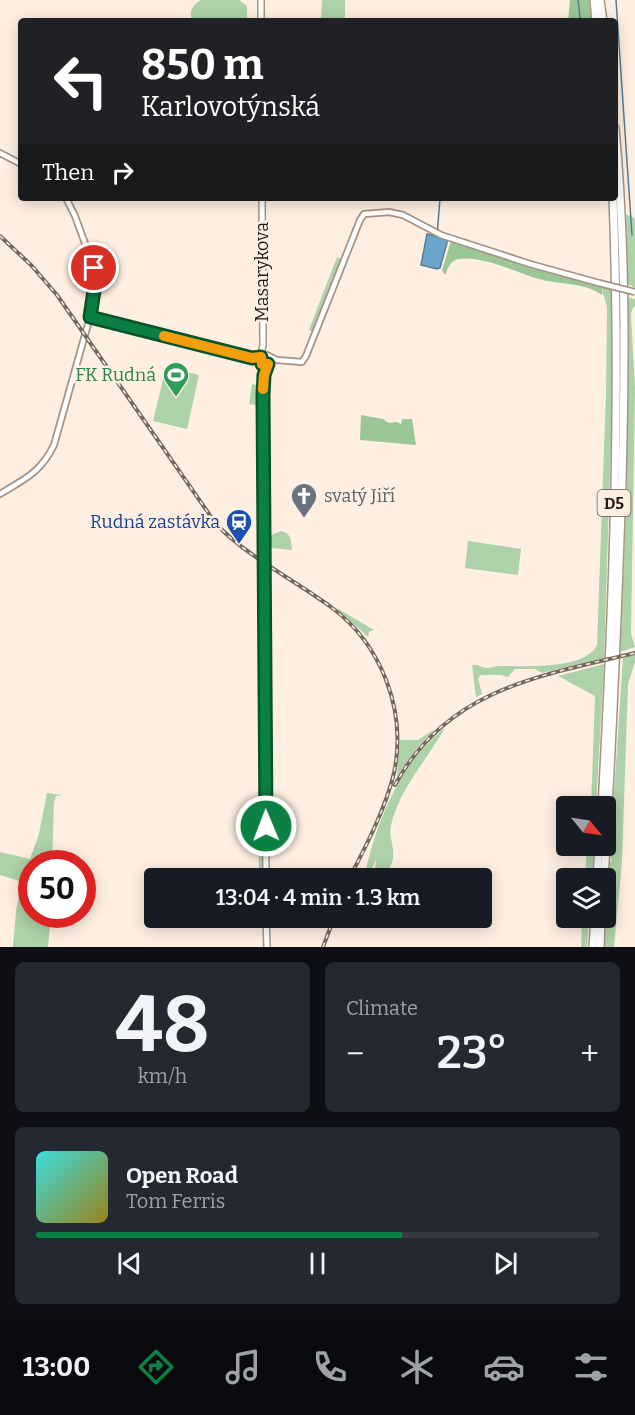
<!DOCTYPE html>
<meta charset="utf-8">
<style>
body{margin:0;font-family:Bitter,serif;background:#242831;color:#f1f3f6;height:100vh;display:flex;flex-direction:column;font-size:22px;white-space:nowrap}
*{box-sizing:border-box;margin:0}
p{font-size:20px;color:#9ea1a6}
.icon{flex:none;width:33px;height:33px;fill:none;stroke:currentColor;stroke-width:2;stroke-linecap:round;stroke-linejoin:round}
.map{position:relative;height:947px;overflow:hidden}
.sheet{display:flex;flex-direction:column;gap:15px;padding:15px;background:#0d0f14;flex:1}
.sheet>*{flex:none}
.top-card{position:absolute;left:18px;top:18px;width:600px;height:183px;border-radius:6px;box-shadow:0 3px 15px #0003;background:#202124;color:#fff;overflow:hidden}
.needle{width:39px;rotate:120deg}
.buttons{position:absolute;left:556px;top:796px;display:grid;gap:12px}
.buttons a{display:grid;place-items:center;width:60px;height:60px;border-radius:6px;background:#171b24;box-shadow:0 3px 15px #0003;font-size:30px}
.speed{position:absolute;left:18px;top:850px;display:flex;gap:12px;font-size:30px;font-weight:700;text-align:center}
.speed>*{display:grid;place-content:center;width:78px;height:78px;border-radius:50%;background:#171b24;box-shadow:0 3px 15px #0003;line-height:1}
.speed .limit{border:9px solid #d22;background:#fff;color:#111}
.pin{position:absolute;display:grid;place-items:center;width:51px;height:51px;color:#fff;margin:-26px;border:3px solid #fff;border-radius:50%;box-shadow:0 2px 6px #0007}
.me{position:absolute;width:66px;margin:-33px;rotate:359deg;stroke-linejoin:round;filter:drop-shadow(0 0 4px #0008)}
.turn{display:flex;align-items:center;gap:21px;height:126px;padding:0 24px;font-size:27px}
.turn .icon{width:78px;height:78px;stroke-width:2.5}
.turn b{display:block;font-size:42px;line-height:51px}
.then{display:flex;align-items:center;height:57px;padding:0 24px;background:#0003;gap:12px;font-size:22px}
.big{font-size:45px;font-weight:600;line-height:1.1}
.sheet .tile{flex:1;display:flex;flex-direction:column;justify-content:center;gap:9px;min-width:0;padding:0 21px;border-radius:9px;background:#242831}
.sheet .dial{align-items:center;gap:0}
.dial b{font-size:78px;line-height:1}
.song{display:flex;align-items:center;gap:18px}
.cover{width:72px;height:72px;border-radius:9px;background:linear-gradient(135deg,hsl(180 70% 55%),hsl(50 70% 35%))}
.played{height:6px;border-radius:3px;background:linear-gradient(90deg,#0b8043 65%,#363941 65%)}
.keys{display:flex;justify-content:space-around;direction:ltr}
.heat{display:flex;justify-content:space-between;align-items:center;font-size:33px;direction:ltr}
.sheet .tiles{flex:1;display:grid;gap:15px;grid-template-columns:1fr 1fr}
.tile:last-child{grid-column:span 2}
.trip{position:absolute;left:144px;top:868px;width:348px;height:60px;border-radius:6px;background:#171b24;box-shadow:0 3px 15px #0003;font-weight:600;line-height:60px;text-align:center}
.tabs{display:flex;height:96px;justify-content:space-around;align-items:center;background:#090b0e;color:#9ea1a6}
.tabs .icon{width:42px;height:42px}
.tabs .selected{color:#0b8043}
.tabs b{font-size:27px;color:#f1f3f6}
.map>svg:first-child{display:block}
.green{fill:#add1a8}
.forest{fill:#9bc695}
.water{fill:#6ca5cb;stroke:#567c94;stroke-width:1.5}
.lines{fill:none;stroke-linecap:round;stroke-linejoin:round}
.stream{stroke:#567c94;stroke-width:1.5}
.minor-casing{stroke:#a59485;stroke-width:8}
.major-casing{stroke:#a59485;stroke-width:8}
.highway-casing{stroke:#a59485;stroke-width:10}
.minor{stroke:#fff;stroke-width:4.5}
.major{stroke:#fff;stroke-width:5}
.highway{stroke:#fff;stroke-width:7}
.rail-casing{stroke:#726960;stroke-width:4}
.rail{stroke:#feefe2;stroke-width:1.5;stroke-dasharray:4.5;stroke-linecap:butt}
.minor-bridge-casing{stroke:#a59485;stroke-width:8;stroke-linecap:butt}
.minor-bridge{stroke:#fff;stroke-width:4.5}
.route-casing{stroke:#07532c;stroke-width:15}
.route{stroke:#0b8043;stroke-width:10}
.slow{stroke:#f59e0b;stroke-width:10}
.labels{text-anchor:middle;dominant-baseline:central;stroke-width:5;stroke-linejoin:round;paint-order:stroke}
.shield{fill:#feefe2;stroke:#635b52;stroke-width:1.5}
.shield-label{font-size:16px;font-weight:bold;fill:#211b15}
.street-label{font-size:18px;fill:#211b15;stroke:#feefe2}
.leisure-label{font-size:18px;fill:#27864d;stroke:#feefe2;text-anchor:end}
.worship-label{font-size:18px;fill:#5b616d;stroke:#feefe2;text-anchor:start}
.transit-label{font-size:18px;fill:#164399;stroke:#feefe2;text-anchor:end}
</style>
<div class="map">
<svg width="635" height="947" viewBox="0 0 635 947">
<rect width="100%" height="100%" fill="#feefe2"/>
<g class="green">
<path d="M201,0H239L247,6V20L192,21C189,11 192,5 201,0Z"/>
<path d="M322,0H345V21H321Z"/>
<path d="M626,214L634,218L635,221V288L628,284Z"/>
<path d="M337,257L344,260L315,333L309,330Z"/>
<path d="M602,286L613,291L612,409L604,658L542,673L535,669H515L508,677L501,675H481L478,678L482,694L476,697L472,665C478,664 480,667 486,668C490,668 495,666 500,666C523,666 586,670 597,645L606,393L607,308C606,299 602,295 602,286Z"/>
<path d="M627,297L635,299V306L632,309L631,315L635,389L631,634L635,647L620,652L627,492Z"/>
<path d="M166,367L199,375L187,429L153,421Z"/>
<path d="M252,384L260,386V406L249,404Z"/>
<path d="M281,531C291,533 291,540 292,550L270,548L271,535Z"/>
<path d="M468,541L521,549L518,575L465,568Z"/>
<path d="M335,607L374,630L369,632L368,637Z"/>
<path d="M635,655V662L628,684L622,862L614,947H604L610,862L612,861L610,854L623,658Z"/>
<path d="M604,664L596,807H591L595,696L558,676Z"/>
<path d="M445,728C426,761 400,788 391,825C388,837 395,846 393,858C392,865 387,872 385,879H374L376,859L368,879H364C375,825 399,763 445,728Z"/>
<path d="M435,729L418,747L397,776L400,740H418Z"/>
<path d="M47,793L62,795L56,796L54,803L52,864H32V915H51L48,947H13L16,911L22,882L0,875V852L30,859L39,834Z"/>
<path d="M258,827L263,828L262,879H259Z"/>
<path d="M587,846H594L592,879H585Z"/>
<path d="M582,918H589L587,947H581Z"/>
</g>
<g class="forest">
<path d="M570,0H589L591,21H568Z"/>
<path d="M451,241L534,269L602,286V295C584,282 560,285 539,279C517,273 482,255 459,259C450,260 448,268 445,275L442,270Z"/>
<path d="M361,415L383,419L389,423L397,422L401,424L402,419H412L416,445L360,440Z"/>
</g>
<path class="water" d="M427,234L448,239L440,268L437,269L421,265Z"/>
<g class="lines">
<g class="stream">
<path d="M616,0L632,235"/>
<path d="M577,21L580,17L578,0"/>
<path d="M437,236L440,198"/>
</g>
<g class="minor-casing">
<g id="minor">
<path d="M0,153L21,164"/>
<path d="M90,317L252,358L261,362"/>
<path d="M269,356L277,360L302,362L306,356L360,220L364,214L389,212L403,215L441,235L530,264L599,283"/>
<path d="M0,494C25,479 41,472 54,445L90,317L95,284L94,268L75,216L66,198"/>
</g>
</g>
<g class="major-casing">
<g id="major">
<path d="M261,0V21"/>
<path d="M262,198L263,345L260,360L264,375L266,879"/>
<path d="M262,356L267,355L270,359L268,364H262"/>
<path d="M266,918L267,947"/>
</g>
</g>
<g class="highway-casing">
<g id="highway">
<path d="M594,0L596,21"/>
<path d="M600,0L603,21"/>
<path d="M602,807C613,604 621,401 613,198"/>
<path d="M606,843C613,723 618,602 622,481C625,364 626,245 615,128"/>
<path d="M597,879L599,846"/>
<path d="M604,879L606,846"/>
<path d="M593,947L595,918"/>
<path d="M600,947L601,918"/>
</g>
</g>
<use href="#minor" class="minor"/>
<use href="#major" class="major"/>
<use href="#highway" class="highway"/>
<g class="rail-casing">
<g id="rail">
<path d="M0,236L31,265L57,295L216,524C249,558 293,579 331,607C382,645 407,711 394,773C385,810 366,846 349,879"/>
<path d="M395,785C447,689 539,676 635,653"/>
<path d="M323,947L334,918"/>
</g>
</g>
<use href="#rail" class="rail"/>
<g class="minor-bridge-casing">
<path id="minor-bridge" d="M599,283L635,292"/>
</g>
<use href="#minor-bridge" class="minor-bridge"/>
</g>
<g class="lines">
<g class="route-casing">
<path id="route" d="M94,268L95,284L90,317L252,358L261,357L262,364H268L264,375L263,395L266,826"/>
</g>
<use href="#route" class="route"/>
<path class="slow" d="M164,336L252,358L261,357L262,364H268L264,375L263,389"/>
</g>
<defs>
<g id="stadium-pin" transform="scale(1.35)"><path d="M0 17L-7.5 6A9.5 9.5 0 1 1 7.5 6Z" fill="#2e9e5b" stroke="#feefe2"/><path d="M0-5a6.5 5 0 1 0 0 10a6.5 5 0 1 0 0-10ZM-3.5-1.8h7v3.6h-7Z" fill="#fff"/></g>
<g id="church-pin" transform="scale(1.35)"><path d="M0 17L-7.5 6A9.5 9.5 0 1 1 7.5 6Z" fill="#6b7280" stroke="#feefe2"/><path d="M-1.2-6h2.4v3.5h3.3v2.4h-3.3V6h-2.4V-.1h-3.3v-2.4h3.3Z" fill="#fff"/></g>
<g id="station-pin" transform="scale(1.35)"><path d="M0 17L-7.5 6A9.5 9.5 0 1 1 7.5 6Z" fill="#1a4fb4" stroke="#feefe2"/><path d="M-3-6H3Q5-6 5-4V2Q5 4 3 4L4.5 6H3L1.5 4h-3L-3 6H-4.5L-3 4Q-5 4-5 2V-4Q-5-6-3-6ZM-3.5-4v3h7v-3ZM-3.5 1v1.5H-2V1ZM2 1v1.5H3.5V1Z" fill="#fff"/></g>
</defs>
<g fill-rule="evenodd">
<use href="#stadium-pin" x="176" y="375"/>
<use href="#church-pin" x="304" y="496"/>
<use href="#station-pin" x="239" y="522"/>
</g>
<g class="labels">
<rect class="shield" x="597.5" y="490" width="33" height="26" rx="4.5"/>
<g class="shield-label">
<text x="614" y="503">D5</text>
</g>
<g class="street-label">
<text transform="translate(262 272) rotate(-90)">Masarykova</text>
</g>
<g class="leisure-label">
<text x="156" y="375">FK Rudná</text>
</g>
<g class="worship-label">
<text x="324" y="496">svatý Jiří</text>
</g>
<g class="transit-label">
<text x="220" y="522">Rudná zastávka</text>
</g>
</g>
</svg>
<div class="buttons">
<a><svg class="needle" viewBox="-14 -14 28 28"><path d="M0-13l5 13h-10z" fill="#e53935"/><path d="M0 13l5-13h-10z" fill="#9ea1a6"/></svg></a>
<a><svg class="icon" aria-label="layers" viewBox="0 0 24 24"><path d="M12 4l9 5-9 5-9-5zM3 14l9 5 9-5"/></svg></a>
</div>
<div class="speed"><div class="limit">50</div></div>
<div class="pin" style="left:94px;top:268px;background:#d93025"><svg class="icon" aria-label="arrive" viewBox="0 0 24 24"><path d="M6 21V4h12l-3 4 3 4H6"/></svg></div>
<svg class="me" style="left:266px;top:826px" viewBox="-20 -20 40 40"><circle r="17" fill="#0b8043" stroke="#fff" stroke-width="3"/><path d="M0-11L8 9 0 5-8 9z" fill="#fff"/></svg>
<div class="trip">13:04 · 4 min · 1.3 km</div>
<div class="top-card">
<div class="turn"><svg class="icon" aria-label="left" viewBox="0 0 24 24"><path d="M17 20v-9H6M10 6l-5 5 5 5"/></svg><div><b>850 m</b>Karlovotýnská</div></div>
<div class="then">Then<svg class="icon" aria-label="right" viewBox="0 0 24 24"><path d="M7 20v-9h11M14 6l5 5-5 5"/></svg></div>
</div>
</div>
<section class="sheet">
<div class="tiles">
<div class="tile dial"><b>48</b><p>km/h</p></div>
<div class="tile"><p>Climate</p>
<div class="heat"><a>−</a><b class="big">23°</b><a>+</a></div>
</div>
<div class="tile">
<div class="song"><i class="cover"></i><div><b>Open Road</b><p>Tom Ferris</p></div></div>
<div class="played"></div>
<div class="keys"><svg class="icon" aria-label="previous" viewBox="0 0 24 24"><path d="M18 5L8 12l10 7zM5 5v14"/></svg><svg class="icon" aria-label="pause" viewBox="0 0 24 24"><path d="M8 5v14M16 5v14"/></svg><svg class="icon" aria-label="next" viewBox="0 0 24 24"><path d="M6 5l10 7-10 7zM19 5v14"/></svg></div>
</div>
</div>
</section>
<nav class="tabs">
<b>13:00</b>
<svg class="icon selected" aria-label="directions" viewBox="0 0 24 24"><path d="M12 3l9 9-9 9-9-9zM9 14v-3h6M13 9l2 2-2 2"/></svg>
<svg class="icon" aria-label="music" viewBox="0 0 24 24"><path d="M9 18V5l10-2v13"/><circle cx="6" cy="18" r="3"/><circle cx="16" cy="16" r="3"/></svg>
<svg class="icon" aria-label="phone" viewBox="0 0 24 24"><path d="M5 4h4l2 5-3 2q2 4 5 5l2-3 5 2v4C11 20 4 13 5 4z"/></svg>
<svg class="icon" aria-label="climate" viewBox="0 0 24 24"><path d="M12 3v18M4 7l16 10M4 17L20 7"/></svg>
<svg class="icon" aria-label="car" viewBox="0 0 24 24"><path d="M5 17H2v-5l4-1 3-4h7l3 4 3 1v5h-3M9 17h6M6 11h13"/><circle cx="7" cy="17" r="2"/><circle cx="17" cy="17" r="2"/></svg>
<svg class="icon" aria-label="filters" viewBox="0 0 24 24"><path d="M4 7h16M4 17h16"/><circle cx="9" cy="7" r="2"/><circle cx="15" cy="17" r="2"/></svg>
</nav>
